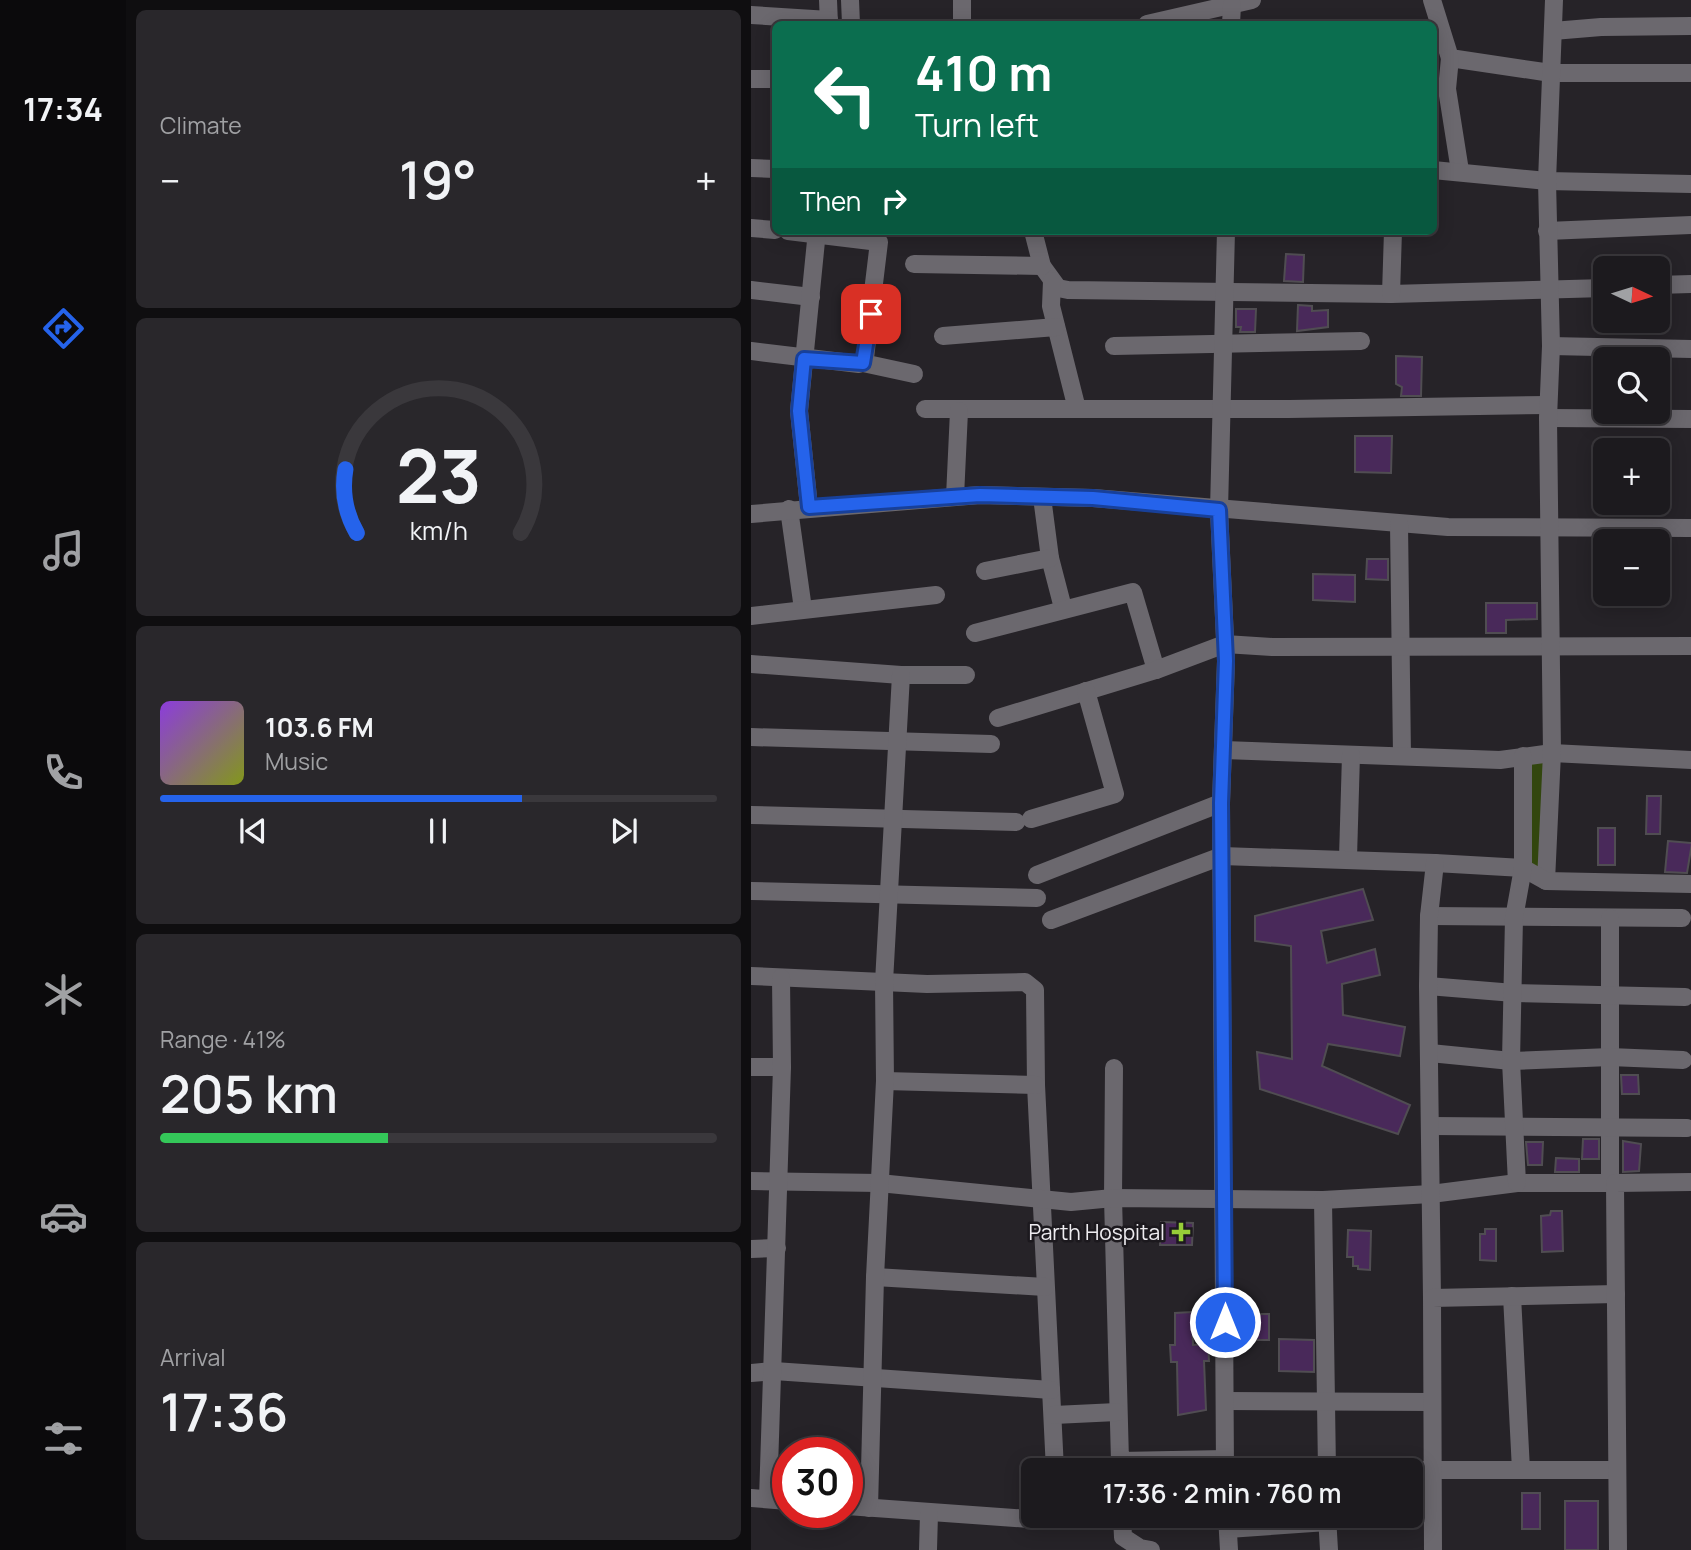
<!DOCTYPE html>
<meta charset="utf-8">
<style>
body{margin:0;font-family:Manrope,sans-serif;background:#29272b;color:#f1f3f6;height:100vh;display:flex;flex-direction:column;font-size:26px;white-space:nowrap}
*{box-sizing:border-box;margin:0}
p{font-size:23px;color:#a0a1a4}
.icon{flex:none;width:38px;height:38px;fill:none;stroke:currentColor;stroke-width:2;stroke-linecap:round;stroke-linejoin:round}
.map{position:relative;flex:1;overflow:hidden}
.drawer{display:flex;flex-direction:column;gap:10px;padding:10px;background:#0f0e10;width:625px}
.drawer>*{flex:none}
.top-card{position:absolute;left:21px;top:21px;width:665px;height:214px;border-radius:10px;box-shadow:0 4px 18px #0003,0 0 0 2px #3a383c;background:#0b6e4f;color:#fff;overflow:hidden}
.needle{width:46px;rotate:94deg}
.controls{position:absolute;left:842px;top:256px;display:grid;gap:14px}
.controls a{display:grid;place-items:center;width:77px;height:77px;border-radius:10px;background:#1c1a1e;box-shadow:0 4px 18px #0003,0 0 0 2px #3a383c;font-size:35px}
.speed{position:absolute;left:21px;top:1437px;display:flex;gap:14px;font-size:35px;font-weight:700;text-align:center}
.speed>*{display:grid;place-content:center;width:91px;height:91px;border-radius:50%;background:#1c1a1e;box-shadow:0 4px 18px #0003,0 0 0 2px #3a383c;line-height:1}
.speed .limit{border:10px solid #d22;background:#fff;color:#111}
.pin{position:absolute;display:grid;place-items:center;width:60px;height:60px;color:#fff;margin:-30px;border-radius:14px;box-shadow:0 4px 10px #0006}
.me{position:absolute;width:77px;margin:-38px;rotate:0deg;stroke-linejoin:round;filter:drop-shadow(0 0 5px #0008)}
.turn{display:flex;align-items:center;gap:24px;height:147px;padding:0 28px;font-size:32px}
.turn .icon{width:91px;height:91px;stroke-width:2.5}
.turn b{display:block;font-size:49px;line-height:60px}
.then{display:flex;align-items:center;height:66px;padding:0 28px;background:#0003;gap:14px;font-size:26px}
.big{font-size:52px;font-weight:600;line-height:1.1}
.drawer .card{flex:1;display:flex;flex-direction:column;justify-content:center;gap:10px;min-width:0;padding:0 24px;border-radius:10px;background:#29272b}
.drawer .dial{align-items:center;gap:0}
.dial svg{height:182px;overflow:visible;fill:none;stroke:#3a383c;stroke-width:7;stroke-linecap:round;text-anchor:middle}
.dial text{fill:#f1f3f6;stroke:none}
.song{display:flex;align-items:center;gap:21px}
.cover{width:84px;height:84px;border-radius:10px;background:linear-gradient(135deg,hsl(270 70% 55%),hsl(70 70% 35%))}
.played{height:7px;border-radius:4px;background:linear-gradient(90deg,#2563eb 65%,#3a383c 65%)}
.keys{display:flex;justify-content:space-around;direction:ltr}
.heat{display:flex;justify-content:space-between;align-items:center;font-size:38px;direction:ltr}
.charge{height:10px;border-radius:5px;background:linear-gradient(90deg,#34c759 41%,#3a383c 0)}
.trip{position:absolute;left:270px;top:1458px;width:402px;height:70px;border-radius:10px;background:#1c1a1e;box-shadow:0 4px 18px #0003,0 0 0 2px #3a383c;font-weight:600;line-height:70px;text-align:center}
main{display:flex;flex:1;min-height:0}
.tabs{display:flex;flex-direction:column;width:126px;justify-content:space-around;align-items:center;background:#0b0a0c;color:#a0a1a4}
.tabs .icon{width:49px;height:49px}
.tabs .current{color:#2563eb}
.tabs b{font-size:32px;color:#f1f3f6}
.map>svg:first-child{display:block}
.green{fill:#32460e}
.building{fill:#49295a;stroke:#504d52;stroke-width:2}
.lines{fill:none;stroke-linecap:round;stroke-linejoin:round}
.minor{stroke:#6b686e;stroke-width:18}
.route-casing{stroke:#184099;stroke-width:18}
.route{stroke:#2563eb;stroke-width:12}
.poi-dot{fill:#97cc38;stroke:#1c191e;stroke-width:2.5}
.labels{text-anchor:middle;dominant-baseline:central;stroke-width:5;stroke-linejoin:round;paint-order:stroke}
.poi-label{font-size:21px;fill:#eeecf0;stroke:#1c191e;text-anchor:end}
</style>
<main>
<nav class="tabs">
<b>17:34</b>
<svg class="icon current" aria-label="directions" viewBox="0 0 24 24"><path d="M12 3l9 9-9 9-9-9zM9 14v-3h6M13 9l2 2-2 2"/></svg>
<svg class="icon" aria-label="music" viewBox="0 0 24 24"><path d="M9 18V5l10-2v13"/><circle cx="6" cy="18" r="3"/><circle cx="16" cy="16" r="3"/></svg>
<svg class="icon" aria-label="phone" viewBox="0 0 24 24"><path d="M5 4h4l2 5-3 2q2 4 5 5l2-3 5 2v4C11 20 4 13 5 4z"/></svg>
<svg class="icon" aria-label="climate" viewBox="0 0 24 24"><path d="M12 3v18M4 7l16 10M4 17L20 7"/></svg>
<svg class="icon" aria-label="car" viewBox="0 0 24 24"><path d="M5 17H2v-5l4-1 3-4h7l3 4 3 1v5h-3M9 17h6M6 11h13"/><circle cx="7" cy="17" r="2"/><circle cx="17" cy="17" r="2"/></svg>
<svg class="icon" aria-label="filters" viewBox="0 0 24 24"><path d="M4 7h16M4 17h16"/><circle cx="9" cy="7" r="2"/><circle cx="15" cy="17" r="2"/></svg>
</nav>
<section class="drawer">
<div class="card"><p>Climate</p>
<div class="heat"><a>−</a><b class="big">19°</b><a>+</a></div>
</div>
<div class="card dial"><svg viewBox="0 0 100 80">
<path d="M14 69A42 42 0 1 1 86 69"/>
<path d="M14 69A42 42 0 0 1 9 41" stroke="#2563eb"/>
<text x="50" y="56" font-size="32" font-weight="700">23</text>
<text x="50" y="72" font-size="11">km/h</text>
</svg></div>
<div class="card">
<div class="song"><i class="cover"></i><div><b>103.6 FM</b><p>Music</p></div></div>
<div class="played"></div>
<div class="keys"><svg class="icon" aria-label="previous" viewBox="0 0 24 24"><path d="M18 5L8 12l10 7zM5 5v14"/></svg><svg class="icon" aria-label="pause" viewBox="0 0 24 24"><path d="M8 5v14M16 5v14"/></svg><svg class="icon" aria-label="next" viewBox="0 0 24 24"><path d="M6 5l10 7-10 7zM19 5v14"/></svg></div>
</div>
<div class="card"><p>Range · 41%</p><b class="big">205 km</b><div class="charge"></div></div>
<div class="card"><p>Arrival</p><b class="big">17:36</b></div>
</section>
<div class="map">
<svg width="941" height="1550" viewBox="0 0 941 1550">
<rect width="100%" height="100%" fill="#262328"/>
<path class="green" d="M772,756L801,762L795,873L772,868Z"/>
<g class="building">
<path d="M535,254L553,255L552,282L533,281Z"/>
<path d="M547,305L561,306V311L577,310V327L546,331Z"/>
<path d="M485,309H505L504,332H489L490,327H485Z"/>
<path d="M645,356L671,357L670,396H650L651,387L645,384Z"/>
<path d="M604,436H641L640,473L604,472Z"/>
<path d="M616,559H637V580L615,579Z"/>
<path d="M562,574L604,575V602L562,600Z"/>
<path d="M735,603H786V619L755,620V633H735Z"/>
<path d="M896,796H910L909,834H895Z"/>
<rect x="847" y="828" width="17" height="37"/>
<path d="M917,841L941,843L936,873L914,872Z"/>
<path d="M612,889L622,920L570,931L576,963L624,949L629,975L591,984L592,1015L654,1027L649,1056L577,1044L571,1066L659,1105L647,1134L509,1089L506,1052L541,1059L540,946L504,941V916Z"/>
<path d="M870,1075H887L888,1094H871Z"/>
<path d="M832,1139H848V1159H831Z"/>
<path d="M872,1141L890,1144L888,1171L872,1172Z"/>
<path d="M775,1142H792L791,1165H777Z"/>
<path d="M805,1158L828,1159V1172H804Z"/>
<path d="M800,1211H811L812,1251L791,1252L790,1216L799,1215Z"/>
<path d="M410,1222L442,1223L441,1245H409Z"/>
<path d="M734,1229H745V1261L729,1260V1234H734Z"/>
<path d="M597,1230L620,1231L619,1270L607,1269V1266H602V1257H596Z"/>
<path d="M441,1312L442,1345L457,1344L458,1361H453L455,1410L427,1415L426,1362H420L419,1345H424V1313Z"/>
<rect x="489" y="1314" width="29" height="26"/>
<path d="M528,1339L563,1340V1372L528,1371Z"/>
<rect x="771" y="1493" width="18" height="36"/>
<rect x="814" y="1501" width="33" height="49"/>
</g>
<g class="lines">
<g class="minor">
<path d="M77,0L78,24"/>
<path d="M99,0L100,24"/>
<path d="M211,0V24"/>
<path d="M681,0L699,58L800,73H941"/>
<path d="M0,15L78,20"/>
<path d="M396,24L501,0"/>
<path d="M480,24L481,5"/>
<path d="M802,31L850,27L941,26"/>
<path d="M699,58L696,89L709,171"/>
<path d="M0,79H24"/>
<path d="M0,168L24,169"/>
<path d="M682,170L796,181L941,184"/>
<path d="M0,228L24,230"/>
<path d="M282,231L291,266L307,288L317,290L640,294L854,288"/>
<path d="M796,231L941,225"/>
<path d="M163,264L291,266"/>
<path d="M301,281L300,306L326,409"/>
<path d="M906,285L941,284"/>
<path d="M0,290L60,297"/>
<path d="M640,294L642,231"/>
<path d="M192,336L305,327"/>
<path d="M363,346L610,341"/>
<path d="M800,346L941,349"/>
<path d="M0,351L108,364L114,358L128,242L37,231"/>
<path d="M112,363L163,374"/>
<path d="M174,409H538L797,405"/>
<path d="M797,418L941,419"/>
<path d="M204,497L208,411"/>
<path d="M291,497L299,558L312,608"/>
<path d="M58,507L48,411L66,231"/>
<path d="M38,509L52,609"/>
<path d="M0,514L229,495L342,498L697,527L941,528"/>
<path d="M648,524L651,756"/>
<path d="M234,571L299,558"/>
<path d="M0,616L185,595"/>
<path d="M224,633L382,592L405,670"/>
<path d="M0,664L150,675H215"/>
<path d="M247,718L405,670L474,644L521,647L941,646"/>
<path d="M0,737L240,744"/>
<path d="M473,750L749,760L801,753L941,760"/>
<path d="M0,815L265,822"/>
<path d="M280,819L364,794L335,691"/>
<path d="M597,858L600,755"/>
<path d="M286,875L470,803"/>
<path d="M795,881L801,753L797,418L800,346L796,181L803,0"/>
<path d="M0,891L286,898"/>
<path d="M678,916L931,918"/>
<path d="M859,918V1183"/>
<path d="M300,920L471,856L684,863L772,868L795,881L941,884"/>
<path d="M0,976L176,984L274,982L284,990L285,1085L304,1470"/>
<path d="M677,986L763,993L934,997"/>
<path d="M679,1053L760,1061L859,1057L932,1060"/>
<path d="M0,1067H31"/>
<path d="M363,1068L362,1198L369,1461L474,1459"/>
<path d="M134,1081L285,1085"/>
<path d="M681,1126L936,1128"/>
<path d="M0,1181L128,1183L320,1202L362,1198L572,1200L680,1194L766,1183H864"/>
<path d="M766,1183L760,1061L763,918L772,868V756"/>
<path d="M572,1200L576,1470"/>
<path d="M0,1249L26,1248"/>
<path d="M124,1277L294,1287"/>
<path d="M761,1296L770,1470"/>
<path d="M681,1298L677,986L678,916L684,863"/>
<path d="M0,1373L23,1371L300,1390"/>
<path d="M475,1401L681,1402"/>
<path d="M303,1415L366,1412"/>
<path d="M474,1470L470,803L475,661L468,510L475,231"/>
<path d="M608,1470H866"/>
<path d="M0,1498L37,1501"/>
<path d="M17,1499L31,1067L30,978"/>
<path d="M96,1506L292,1520L300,1516"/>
<path d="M118,1508L124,1277L134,1081L133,982L150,675"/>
<path d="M371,1516L372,1537L389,1548L400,1550"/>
<path d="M476,1516L478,1550"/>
<path d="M576,1516L578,1550"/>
<path d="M477,1529L576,1522"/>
<path d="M177,1550L178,1514"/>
<path d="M682,1550L681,1298L865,1294"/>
<path d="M867,1550L864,1183L941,1182"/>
</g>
</g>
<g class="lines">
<g class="route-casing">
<path id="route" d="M120,314L112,363L53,359L48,411L58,507L229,495L342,498L468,510L475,661L470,803L474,1322"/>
</g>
<use href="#route" class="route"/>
</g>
<path class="poi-dot" d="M426.5 1221.5h7v7h7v7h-7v7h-7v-7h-7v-7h7z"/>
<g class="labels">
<g class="poi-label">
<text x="414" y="1232">Parth Hospital</text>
</g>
</g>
</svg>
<div class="controls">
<a><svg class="needle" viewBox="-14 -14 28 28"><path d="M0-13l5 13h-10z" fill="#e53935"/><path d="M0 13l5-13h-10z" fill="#a0a1a4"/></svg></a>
<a><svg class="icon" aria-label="search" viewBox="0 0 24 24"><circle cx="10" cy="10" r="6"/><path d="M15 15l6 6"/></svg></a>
<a>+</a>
<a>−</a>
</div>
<div class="speed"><div class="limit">30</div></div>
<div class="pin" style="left:120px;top:314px;background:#d93025"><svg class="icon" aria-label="arrive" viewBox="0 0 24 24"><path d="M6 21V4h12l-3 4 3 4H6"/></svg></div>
<svg class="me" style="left:474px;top:1322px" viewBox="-20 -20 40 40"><circle r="17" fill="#2563eb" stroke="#fff" stroke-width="3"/><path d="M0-11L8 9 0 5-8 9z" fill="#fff"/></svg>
<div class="trip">17:36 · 2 min · 760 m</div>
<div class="top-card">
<div class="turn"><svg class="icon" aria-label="left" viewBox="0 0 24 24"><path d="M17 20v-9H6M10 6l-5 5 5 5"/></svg><div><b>410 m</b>Turn left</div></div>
<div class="then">Then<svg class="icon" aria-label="right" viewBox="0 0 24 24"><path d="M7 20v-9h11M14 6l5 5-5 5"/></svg></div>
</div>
</div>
</main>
